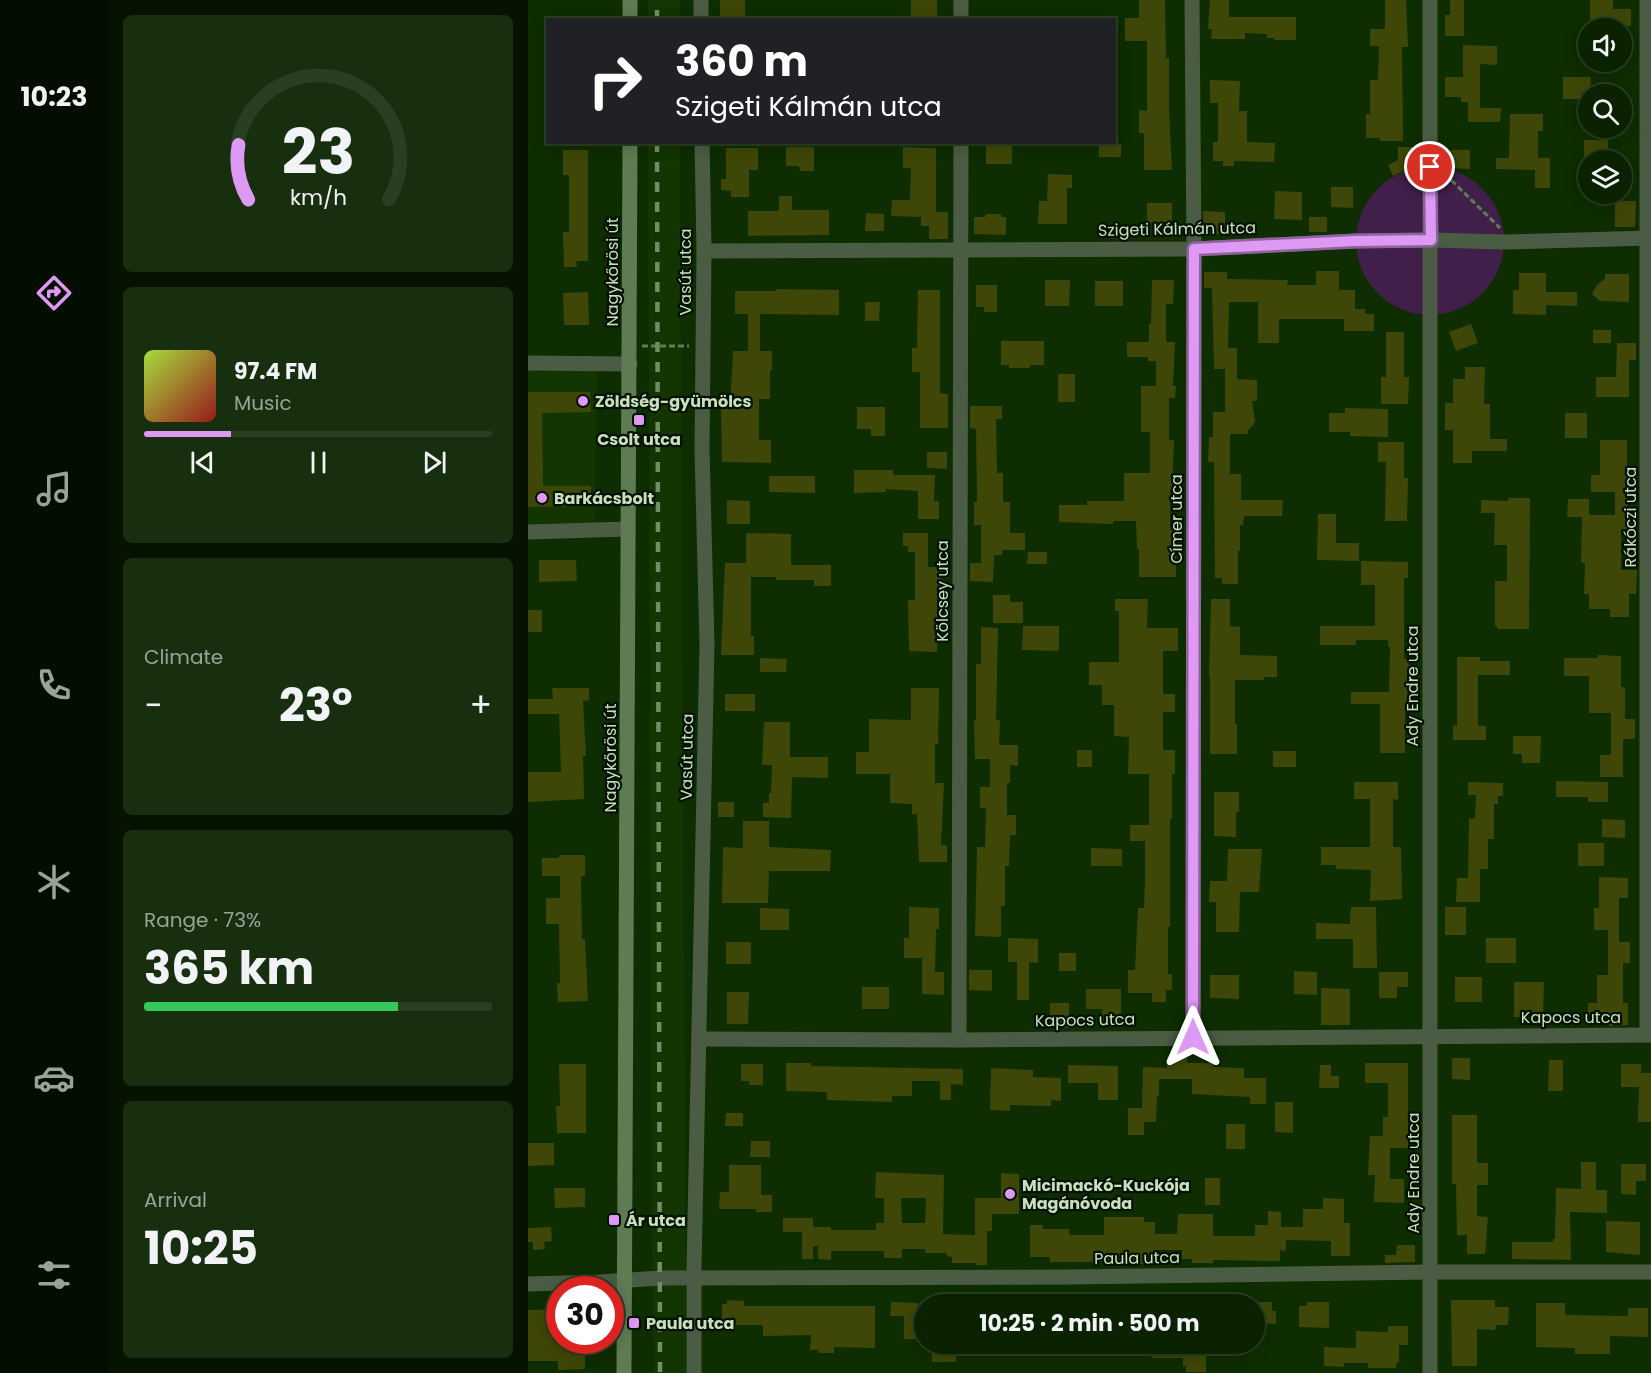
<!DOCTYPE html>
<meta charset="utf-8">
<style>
body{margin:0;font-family:Poppins,sans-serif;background:#182f0f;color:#f1f3f6;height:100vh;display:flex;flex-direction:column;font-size:22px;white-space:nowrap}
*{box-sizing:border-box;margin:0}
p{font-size:20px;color:#99a499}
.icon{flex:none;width:33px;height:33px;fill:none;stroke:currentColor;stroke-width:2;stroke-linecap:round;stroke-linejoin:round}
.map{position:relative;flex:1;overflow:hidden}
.side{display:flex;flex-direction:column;gap:15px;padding:15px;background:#061300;width:420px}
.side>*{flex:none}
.top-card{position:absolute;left:18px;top:18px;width:570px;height:126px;border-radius:0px;box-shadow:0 3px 15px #0003,0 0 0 2px #2a3f22;background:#202124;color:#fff;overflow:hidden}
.controls{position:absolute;left:1050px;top:18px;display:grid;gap:12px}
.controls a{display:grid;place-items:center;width:54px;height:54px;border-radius:50%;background:#0a2200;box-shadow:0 3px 15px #0003,0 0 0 2px #2a3f22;font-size:30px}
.speed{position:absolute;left:18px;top:1276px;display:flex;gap:12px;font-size:30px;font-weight:700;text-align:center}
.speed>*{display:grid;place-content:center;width:78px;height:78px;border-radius:50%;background:#0a2200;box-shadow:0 3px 15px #0003,0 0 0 2px #2a3f22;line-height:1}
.speed .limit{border:9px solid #d22;background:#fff;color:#111}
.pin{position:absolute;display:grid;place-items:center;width:51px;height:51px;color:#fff;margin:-26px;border:3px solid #fff;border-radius:50%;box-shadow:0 2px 6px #0007}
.me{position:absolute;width:66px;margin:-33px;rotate:0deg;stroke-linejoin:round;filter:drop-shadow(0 0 4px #0008)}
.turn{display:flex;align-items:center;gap:21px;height:126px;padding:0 30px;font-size:27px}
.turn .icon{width:78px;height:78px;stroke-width:2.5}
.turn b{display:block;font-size:42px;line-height:51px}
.big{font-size:45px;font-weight:700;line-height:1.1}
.side .tile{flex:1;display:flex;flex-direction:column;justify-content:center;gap:9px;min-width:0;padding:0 21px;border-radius:9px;background:#182f0f}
.side .dial{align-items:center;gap:0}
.dial svg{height:156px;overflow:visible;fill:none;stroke:#2a3f22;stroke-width:7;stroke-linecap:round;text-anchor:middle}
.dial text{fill:#f1f3f6;stroke:none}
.song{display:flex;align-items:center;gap:18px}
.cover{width:72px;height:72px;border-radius:9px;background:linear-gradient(135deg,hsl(80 70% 55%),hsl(0 70% 35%))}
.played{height:6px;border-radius:3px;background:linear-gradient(90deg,#dd99f3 25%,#2a3f22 25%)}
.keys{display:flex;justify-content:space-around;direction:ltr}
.heat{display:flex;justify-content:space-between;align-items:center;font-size:33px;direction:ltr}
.charge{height:9px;border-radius:4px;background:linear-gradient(90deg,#34c759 73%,#2a3f22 0)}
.trip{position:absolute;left:386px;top:1294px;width:351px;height:60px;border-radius:30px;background:#0a2200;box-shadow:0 3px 15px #0003,0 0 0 2px #2a3f22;font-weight:700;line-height:60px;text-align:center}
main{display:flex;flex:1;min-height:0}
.tabs{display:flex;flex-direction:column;width:108px;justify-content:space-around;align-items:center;background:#040e00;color:#99a499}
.tabs .icon{width:42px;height:42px}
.tabs .selected{color:#dd99f3}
.tabs b{font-size:27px;color:#f1f3f6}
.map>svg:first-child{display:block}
.built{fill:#123501}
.green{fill:#401f4a}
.building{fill:#3e4707;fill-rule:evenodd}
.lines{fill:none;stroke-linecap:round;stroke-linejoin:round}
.path{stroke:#607c55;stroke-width:3;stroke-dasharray:6 3;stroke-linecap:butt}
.minor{stroke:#4a5c44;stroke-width:15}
.secondary{stroke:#5e7b54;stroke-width:15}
.rail{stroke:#718d67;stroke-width:4.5;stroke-dasharray:10 10;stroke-linecap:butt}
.route-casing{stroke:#90639e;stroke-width:15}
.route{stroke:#dd99f3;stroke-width:10}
.poi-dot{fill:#dd99f3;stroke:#031200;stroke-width:2}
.labels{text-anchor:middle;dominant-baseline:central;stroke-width:4.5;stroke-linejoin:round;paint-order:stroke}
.street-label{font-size:16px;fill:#c8e0c0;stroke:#031200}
.poi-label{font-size:16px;font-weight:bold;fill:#c8e0c0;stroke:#031200;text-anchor:start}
</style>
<main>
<nav class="tabs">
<b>10:23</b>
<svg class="icon selected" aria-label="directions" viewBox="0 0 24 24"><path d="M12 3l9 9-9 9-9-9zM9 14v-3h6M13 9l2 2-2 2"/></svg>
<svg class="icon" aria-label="music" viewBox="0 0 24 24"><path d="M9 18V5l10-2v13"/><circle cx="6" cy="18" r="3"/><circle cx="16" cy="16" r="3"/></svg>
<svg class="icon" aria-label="phone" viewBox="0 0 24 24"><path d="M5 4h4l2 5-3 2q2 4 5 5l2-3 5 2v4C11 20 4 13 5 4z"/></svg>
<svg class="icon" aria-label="climate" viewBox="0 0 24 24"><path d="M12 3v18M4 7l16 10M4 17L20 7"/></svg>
<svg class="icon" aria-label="car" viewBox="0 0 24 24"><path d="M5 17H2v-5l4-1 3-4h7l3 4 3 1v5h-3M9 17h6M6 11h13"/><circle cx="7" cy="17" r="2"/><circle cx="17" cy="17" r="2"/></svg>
<svg class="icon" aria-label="filters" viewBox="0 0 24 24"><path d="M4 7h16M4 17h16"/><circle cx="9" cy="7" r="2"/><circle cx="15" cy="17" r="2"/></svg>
</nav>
<section class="side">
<div class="tile dial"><svg viewBox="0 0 100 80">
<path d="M14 69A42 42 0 1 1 86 69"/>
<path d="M14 69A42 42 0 0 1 9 41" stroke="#dd99f3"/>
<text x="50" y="56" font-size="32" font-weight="700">23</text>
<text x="50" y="72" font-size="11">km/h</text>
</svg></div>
<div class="tile">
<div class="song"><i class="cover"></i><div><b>97.4 FM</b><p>Music</p></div></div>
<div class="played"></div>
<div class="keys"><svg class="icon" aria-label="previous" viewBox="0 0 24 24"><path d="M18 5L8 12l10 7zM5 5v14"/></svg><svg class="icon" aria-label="pause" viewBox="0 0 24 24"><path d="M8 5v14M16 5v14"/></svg><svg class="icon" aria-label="next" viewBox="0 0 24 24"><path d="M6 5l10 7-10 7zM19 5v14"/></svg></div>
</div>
<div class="tile"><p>Climate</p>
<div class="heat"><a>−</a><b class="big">23°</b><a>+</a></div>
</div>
<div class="tile"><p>Range · 73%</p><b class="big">365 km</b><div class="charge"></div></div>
<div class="tile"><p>Arrival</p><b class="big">10:25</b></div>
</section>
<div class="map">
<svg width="1123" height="1373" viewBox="0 0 1123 1373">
<rect width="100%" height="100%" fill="#0e2d00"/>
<g class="built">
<rect x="120" y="0" width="32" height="19"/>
<path d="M120,143H152L158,1373H126L124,1250Z"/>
<path d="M0,363H69L67,529L0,532Z"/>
</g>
<circle class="green" cx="902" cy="241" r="74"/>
<g class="building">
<path d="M192,0H217V17L192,16Z"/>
<rect x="383" y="0" width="26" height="20"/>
<path d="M611,0H637L638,58H641V111L644,170H616V133H611V110L619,111V41H597V18H611Z"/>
<path d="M682,0H701V17H768V40H746V38H739V34L717,33V39H683L684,29H680Z"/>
<path d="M857,0H878L880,47H874L875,141H852V138H838V114H842V80H850L851,46H842V29H857Z"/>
<path d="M922,0H936V36H917V15H922Z"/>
<path d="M1062,0H1085V9H1103V26L1062,25Z"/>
<path d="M935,45L969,46V65L952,64V108H973L972,122H940V102H933V97H917V77H935Z"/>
<path d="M1035,77H1063L1062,94H1060V99H1035Z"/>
<path d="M682,80L712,81L711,111H719V142L747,143L746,162L706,161V166H695V161H685V142H690V103H682Z"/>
<path d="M982,114H1015V131H1010V158H1022V188H1007V170L968,169V158H981Z"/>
<rect x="1056" y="140" width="24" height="16"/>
<rect x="458" y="144" width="26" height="20"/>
<rect x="571" y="144" width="22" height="13"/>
<path d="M258,147H286V171H272L271,166H258Z"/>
<path d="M375,147L408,148V212H420V239H401V226H393V217L363,216L364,200H382L383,168H375Z"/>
<path d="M870,147H886V166L865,176L860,165L870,160Z"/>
<path d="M198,148H230V170H221V197H203V191L193,190V179H198Z"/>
<path d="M35,150H60V261H48L49,267H36L35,232H41V175H35Z"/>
<path d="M922,150H942V169L922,168Z"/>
<path d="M520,174L544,175V188H539V224H510L511,201H519Z"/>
<path d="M803,187H825V208L803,207Z"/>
<path d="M747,191L774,192V220L746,219Z"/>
<path d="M251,196H264V210H301V235L220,236V211H251Z"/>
<path d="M1087,201H1108L1107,227H1087Z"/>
<rect x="619" y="203" width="25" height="20"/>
<path d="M675,211L697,212V234H676Z"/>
<path d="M338,213L356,214V231H337Z"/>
<path d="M458,214H473V217H478V235L446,234V217H457Z"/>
<rect x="781" y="217" width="18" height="15"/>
<path d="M788,271H811V290H827V309H837V314H846V331H816V319H751V343H730V302H701L700,348H709V379L729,380V401H724L727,421L725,425L720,430V434H702V474H713V500H755L754,516H716L715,525H712V551H710V584H694V578H687L686,462H680L681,437H685V412H697V369H686L684,288H676V272H699V279L760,280L759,285H788Z"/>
<path d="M991,273H1018V292H1049V306L1018,305V315L985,314V290H991Z"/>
<path d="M1077,274H1101V302L1072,301L1064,294L1069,285L1077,279Z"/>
<path d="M517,280H542L541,306H517Z"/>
<path d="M624,280H646L645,304H638V342H647L645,386H648L647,398H641V440H646L644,490H642V530H648V577H611V549H609L608,521H585V524L531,522V505H559V501H596V473H622V432H613V386H628V361H620V357H599V342H621V324H623Z"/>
<rect x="567" y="281" width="28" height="25"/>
<path d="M448,285H469V312H456V307H448Z"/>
<path d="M248,289L311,290V315L232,314V351H244V370H242V399H231V440H243V463L194,462L193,409H202L205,351H220V314H207V291H248Z"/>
<path d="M390,290H412V393L420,394V428H392V372H384V348H389Z"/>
<path d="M60,292L61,325H36L35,293Z"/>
<path d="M337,302H352L351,321H337Z"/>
<path d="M943,324L950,343L928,351L921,332Z"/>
<rect x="1065" y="330" width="18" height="13"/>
<path d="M858,332H876V377H881L880,404H853V377H858Z"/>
<path d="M473,341H516V365H502V368H481V365H473Z"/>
<path d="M1089,343H1108V360H1101V397H1068V377H1088Z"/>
<path d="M937,367H957L956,404H962V439H979V451H944V463H925V430H917V403H925V379H937Z"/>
<rect x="530" y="374" width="17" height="28"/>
<path d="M0,392H62L63,412L14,413L15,486H63V506L0,507Z"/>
<path d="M442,406H474V419H468L469,473H475V502H482V533H497V550H474V555H466L465,582L442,581V563H453V525H446V502H449L448,429L442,428Z"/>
<path d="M329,407H357V436H343V429H329Z"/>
<path d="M817,408L860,409V437L822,436V432H801V413H817Z"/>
<rect x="1037" y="413" width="22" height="25"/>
<path d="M1072,440H1099V508H1104L1103,529H1093V570H1109L1108,594H1101V617H1082V609H1061V594H1056L1057,563H1053L1054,517H1039L1040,499H1061V515H1087V492H1063V475H1072Z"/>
<path d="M850,442H876V478H880L879,521H857L858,462H850Z"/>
<path d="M399,452H419V469L399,468Z"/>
<path d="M326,470H365V475H407L406,501H411V519H390V491L358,489V492L326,493Z"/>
<path d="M241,476H287V493L241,492Z"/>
<path d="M980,498H1002L1001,629H969V626H967V581H979V545H966L967,513H953V500L980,501Z"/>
<path d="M199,500L222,501V524H199Z"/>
<path d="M790,514H808V543H831V561L789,560Z"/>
<path d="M218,533L263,534V565H303V586H286V580H248V577H223V636H226V655H193L197,563H218Z"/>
<path d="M375,533H400V567H413V590H409V652L381,651L380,600H387V552H380V546H375Z"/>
<path d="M500,552H519V564H499Z"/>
<path d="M11,560H48L49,581L11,582Z"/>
<path d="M833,561L880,562V578H876V659H881L879,705H877V753H852V704H823V692H861L862,647H860V640H828V645H792V626H847V585H833Z"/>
<path d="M465,595H482V602H495V623H465Z"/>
<path d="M587,599H620L619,628H650V651H635V694H647V712H635V750H647V774H644V819H642V927H640V974H644V990H638V1002H624V993H600V970H607L610,908H616L617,881V841H602V825H621V774H600L601,737L586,736V705H574V685H561V662H591V611H587Z"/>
<path d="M683,599H702V626L712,627V655L749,656V677H736V680H707V724H709V754H682V676H681Z"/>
<rect x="0" y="610" width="14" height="22"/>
<path d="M495,626H531V651L494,650Z"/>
<path d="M453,627L470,628L468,720H472L471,745H490V766L482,765V783H479V815H488V835H482L481,866H477V906H473V937L447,936L449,847H457L458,808H452V787H462V759H447L446,720H448V664H453Z"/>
<path d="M1070,655L1093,656V687H1097V719H1107V739H1095V777H1072V755H1083V713H1061V676H1036V658H1070Z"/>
<path d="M929,657H952V661H982V675H950V726H958V740H925V725L929,726Z"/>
<path d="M232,658L259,659L258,672H232Z"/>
<path d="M24,688H61V700L55,701L58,756H55L56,799L0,802V772H33L31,714H0V699H25Z"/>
<path d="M383,688H411L410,744H407V783H416L413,845H419V862H391L389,814H384V804L362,803V774H328V752H341V719L383,720Z"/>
<rect x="197" y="694" width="30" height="17"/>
<path d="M236,722H262V757H300V778L264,777L263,818L235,817V803H241V793H243L244,765H234Z"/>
<path d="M985,736H1013L1012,763H994V754H985Z"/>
<rect x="549" y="750" width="15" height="17"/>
<rect x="745" y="751" width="23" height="16"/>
<path d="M1028,781L1080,782V802H1060V797H1028Z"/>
<path d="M826,782H870V800L865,799V847H873L874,899L842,901L843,870L808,869V865H793V847H842V799H826Z"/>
<path d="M940,782L975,783V796H970V804H966V839H960V869H952V902H928L929,878H940L941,818L947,819L948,795H940Z"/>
<path d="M686,792H711V812H708V837L686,836Z"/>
<rect x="190" y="802" width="16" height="15"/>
<path d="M1074,819L1097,820V838L1074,837Z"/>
<path d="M215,821H241V847L303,850L302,871H241L240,903H194L195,847L215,848Z"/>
<rect x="1050" y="843" width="26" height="23"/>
<path d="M563,848L594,849V866H563Z"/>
<path d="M700,849H734L731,892H712L711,932H688V902H681L682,881H699Z"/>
<path d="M31,855H57V876H53L54,939H57L60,1001L30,1002L29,983H32L31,924H18V898H32V876H14V858H31Z"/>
<path d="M1071,877L1100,878V898H1091V942H1102V963H1095V1003H1100V1025L1081,1026V1016L1060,1015V1003H1069V975H1080V930H1066V908H1071Z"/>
<path d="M381,907L411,908V929H408L407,972H416V995L394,994V958H376V938H381Z"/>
<path d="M823,907H848L849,968H825V939H788V923L822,924Z"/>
<rect x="917" y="907" width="21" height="28"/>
<path d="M232,908L261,909V930H232Z"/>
<path d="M480,938L510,939V963L501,962V1000H489V962H480Z"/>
<rect x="958" y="938" width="30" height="25"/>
<rect x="198" y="942" width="25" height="22"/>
<rect x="531" y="953" width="17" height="18"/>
<path d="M441,970H464V991L441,990Z"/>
<path d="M766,971L789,972V995L766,994Z"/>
<path d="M851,972H880V987H869V998H851Z"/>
<path d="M682,975H711V999L682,998Z"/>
<rect x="927" y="977" width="27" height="25"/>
<path d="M986,982H1016L1015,1017H986Z"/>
<rect x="334" y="987" width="27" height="22"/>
<path d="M793,988L822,989V1025H793Z"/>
<path d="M558,989H593V1024H573L574,1009H558Z"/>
<path d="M199,992H221L220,1024H199Z"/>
<rect x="522" y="1003" width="19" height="25"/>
<path d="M639,1057H659V1063H685V1067L716,1068V1078H738V1104H722V1097L664,1094V1079H631V1096H629L628,1122H616V1135H600V1108H614L615,1067L639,1068Z"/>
<path d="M924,1058H942V1080L924,1079Z"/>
<path d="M1021,1060H1035V1091H1020Z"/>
<path d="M258,1063H283V1066L435,1069V1085L423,1084V1100H412V1081H384V1096H364V1102L299,1100V1092L258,1091Z"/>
<path d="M837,1063H880V1148H862V1179H876V1203L846,1202L847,1175H840L842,1136H855V1117H860V1083H837Z"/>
<path d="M31,1064H58V1133H29L28,1106H32Z"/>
<path d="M213,1064H235V1085H221V1081H213Z"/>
<path d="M1093,1064H1113V1073H1123V1122H1110L1111,1087H1093Z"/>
<path d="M540,1065L590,1066V1100H570V1083H540Z"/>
<path d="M792,1065H803V1076H811V1088H791Z"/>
<path d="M463,1068L505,1070V1077L533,1078V1101L523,1100V1106L482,1105V1111L462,1110Z"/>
<path d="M747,1102H765V1133L747,1132Z"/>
<path d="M198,1113H215V1126H197Z"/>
<path d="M924,1115H949V1163H960V1185H949V1216L960,1217L957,1254H939V1235H929L928,1184H924Z"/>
<rect x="698" y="1124" width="19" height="25"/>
<path d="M223,1141H242V1157H222Z"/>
<path d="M0,1143H26V1165L0,1166Z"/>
<path d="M1053,1162H1068V1190H1079V1213L1042,1212L1043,1260L984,1259V1242H1025V1239H1027L1028,1188L1053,1189Z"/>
<path d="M1093,1164H1118V1181H1108V1195L1093,1194Z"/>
<path d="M201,1165H233V1195H244V1212H228V1209H191L192,1192H201Z"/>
<path d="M348,1172L416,1175L415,1234L447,1235V1198H473V1173L491,1174V1214H464V1231H459V1265H448V1263H424V1257L419,1256V1253H397V1249H374V1258H356V1251H303V1260L290,1259V1246H285V1259H274V1232H255V1218H285V1227H303V1230H348V1223H356V1198H347ZM373,1198H398L397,1223H374Z"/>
<rect x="677" y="1178" width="15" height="27"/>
<path d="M26,1188H57V1207L27,1208Z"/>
<path d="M795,1198L816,1199V1223H822V1256H803V1241L758,1240V1251L752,1250V1261L685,1260V1263H664V1259H654V1250H627V1264H601V1262H522V1257H502V1225H515V1229H541V1235H576V1217H616V1222H627V1234H649L650,1214H685V1236H727V1225H740V1211L753,1212V1227H775V1209H795Z"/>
<path d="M1078,1221L1112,1222V1255L1078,1252Z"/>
<path d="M23,1227L24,1241L16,1242L17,1249L5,1250V1242H0V1228Z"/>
<path d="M869,1245H887V1262L857,1263V1255H868Z"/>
<path d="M199,1300L216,1301V1306H347V1348L306,1347V1353H291L290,1350H282L283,1335L235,1336V1325H208V1330H194V1304H199Z"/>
<path d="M923,1300H967V1307H981L980,1325H968L967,1330L949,1329V1366H924Z"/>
<path d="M363,1302L390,1303V1339H376V1316H362Z"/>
<path d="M731,1302H744V1311H748V1324L726,1323V1304H731Z"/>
<path d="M779,1302H801V1328L771,1327V1306H779Z"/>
<path d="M1008,1303H1037V1315L1100,1316V1308H1120V1337L1082,1336V1354H1047V1348L1008,1347Z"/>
<path d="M32,1309V1346H57V1369L30,1370V1361H0V1310Z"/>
<path d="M860,1326H880V1345H871V1363H868V1368H840V1363H816V1367L796,1366V1347L828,1348V1331L860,1332Z"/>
<rect x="404" y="1344" width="24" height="18"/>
<path d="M624,1344H678V1372H658V1366H655V1358H624Z"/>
</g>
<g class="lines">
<g class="path">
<path d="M917,174L972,228"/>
<path d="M114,346H161"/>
</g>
<g class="minor">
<path d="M433,0V20"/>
<path d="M664,0L666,249L665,1037"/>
<path d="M902,0V1373"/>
<path d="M1119,0V1035"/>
<path d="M173,20V0"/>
<path d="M176,251L666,249L827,241L903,240L977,242L1123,238"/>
<path d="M0,363L102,364"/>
<path d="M0,532L100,529"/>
<path d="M171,1039L431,1040L1123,1035"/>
<path d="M431,1040L433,142"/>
<path d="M0,1284L72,1282L132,1278L543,1277L903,1272H1123"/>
<path d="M166,1373V1267L179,644L174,450L176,251L174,142"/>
</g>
<g class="secondary">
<path d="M102,20V0"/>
<path d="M96,1373L102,142"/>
</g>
<g class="rail">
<path d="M129,20V0"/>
<path d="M129,142L132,1373"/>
</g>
</g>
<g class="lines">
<g class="route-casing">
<path id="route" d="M665,1037L666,249L827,241L903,240L902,167"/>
</g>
<use href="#route" class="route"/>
</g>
<g class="poi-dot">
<circle cx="55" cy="401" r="6"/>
<rect x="105" y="414" width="12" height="12" rx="3"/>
<circle cx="14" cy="498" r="6"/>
<circle cx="482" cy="1194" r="6"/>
<rect x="80" y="1214" width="12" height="12" rx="3"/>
<rect x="100" y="1317" width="12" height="12" rx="3"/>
</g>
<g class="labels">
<g class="street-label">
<text transform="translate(649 229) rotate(-1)">Szigeti Kálmán utca</text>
<text transform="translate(84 272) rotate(-90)">Nagykőrösi út</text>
<text transform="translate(157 272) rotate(-90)">Vasút utca</text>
<text transform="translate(1102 517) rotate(-90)">Rákóczi utca</text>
<text transform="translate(648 519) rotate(-90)">Címer utca</text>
<text transform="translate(414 591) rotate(-90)">Kölcsey utca</text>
<text transform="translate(884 686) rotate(-90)">Ady Endre utca</text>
<text transform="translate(159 757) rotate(-89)">Vasút utca</text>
<text transform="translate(82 758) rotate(-90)">Nagykőrösi út</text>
<text x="1043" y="1017">Kapocs utca</text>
<text transform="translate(557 1020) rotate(-1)">Kapocs utca</text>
<text transform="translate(885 1173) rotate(-90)">Ady Endre utca</text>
<text transform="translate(609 1258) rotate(-1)">Paula utca</text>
</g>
<g class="poi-label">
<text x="67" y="401">Zöldség-gyümölcs</text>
<text x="111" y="439" text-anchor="middle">Csolt utca</text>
<text x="26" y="498">Barkácsbolt</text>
<text x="494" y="1185">Micimackó-Kuckója<tspan x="494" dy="18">Magánóvoda</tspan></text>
<text x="98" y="1220">Ár utca</text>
<text x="118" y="1323">Paula utca</text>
</g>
</g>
</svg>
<div class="controls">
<a><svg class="icon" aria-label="sound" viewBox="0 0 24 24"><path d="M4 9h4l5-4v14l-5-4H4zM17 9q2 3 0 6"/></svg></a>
<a><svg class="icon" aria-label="search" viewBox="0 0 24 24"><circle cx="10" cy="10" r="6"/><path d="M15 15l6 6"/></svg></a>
<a><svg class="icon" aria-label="layers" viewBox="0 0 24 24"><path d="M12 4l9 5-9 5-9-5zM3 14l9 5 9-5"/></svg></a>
</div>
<div class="speed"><div class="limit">30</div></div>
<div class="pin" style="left:902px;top:167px;background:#d93025"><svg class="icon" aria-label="arrive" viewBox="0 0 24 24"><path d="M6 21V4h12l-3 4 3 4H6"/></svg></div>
<svg class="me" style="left:665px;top:1037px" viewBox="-20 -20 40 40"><path d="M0-17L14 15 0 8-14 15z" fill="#dd99f3" stroke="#fff" stroke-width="4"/></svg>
<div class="trip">10:25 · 2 min · 500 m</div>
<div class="top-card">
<div class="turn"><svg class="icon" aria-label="right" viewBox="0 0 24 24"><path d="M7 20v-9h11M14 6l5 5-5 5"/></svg><div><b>360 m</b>Szigeti Kálmán utca</div></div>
</div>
</div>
</main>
